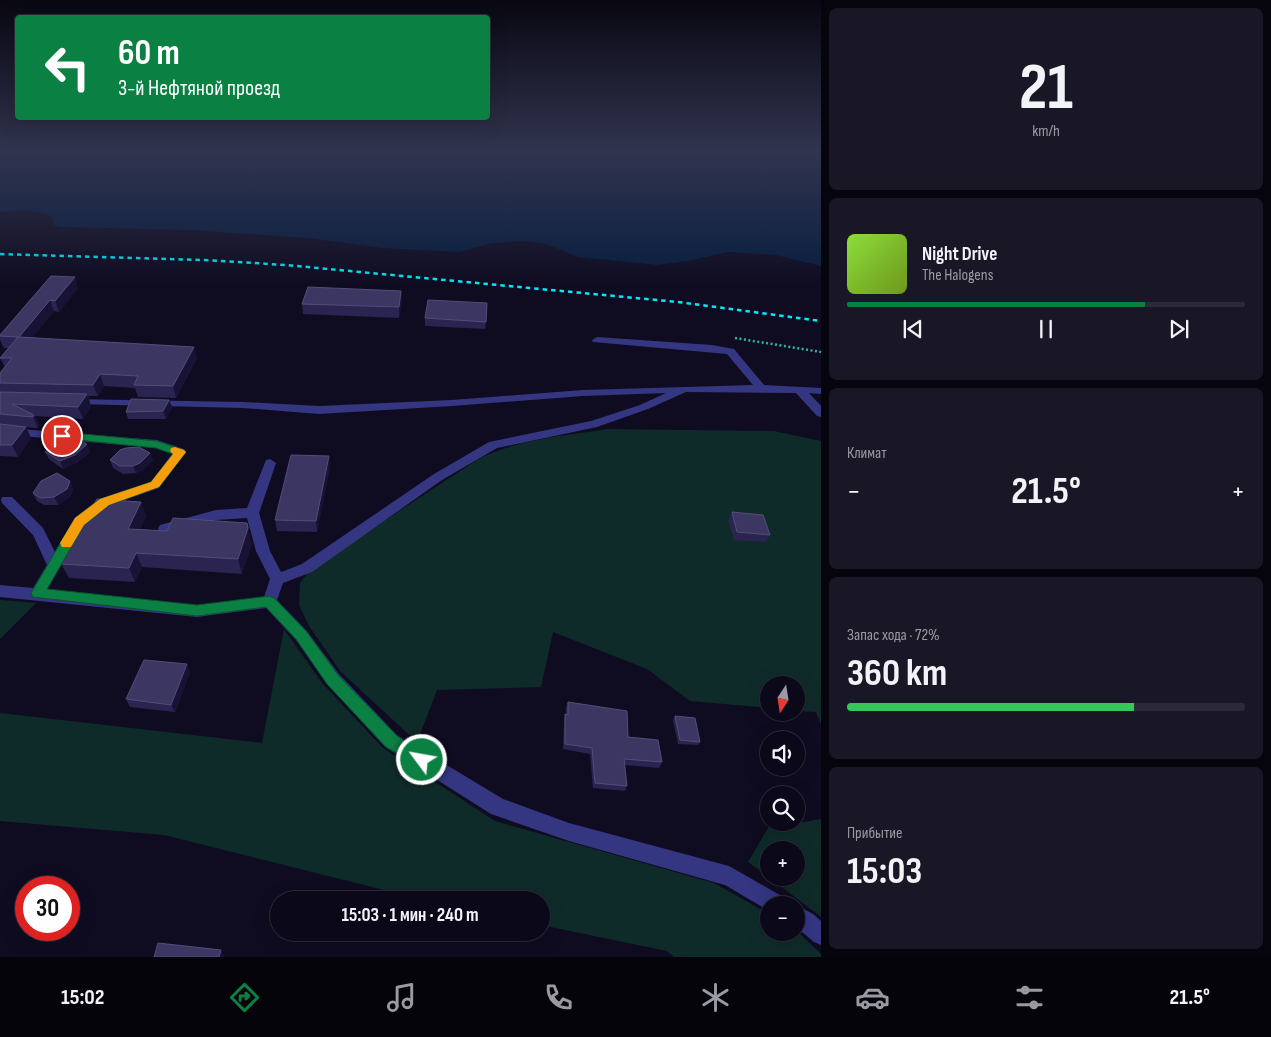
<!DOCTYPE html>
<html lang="ru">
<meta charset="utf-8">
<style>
body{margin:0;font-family:"Sofia Sans Condensed",sans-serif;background:#191726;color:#f1f3f6;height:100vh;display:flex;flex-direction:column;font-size:19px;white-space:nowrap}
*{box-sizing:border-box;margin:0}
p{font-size:16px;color:#9a9aa2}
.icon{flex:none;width:28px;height:28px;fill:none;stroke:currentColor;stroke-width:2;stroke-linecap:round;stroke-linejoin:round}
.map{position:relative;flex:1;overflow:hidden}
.sheet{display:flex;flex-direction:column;gap:8px;padding:8px;background:#06050e;width:450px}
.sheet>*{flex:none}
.hud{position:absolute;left:15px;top:15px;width:475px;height:105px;border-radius:5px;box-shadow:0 5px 20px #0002,0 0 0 1px #2b2a38;background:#0b8043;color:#fff;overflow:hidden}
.needle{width:32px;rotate:192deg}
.tools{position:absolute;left:760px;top:676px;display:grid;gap:10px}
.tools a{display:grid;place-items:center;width:45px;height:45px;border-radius:50%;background:#0b0919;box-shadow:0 5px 20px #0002,0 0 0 1px #2b2a38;font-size:25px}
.speed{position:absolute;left:15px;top:876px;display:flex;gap:10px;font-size:25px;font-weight:700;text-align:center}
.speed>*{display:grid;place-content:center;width:65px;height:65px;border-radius:50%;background:#0b0919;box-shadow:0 5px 20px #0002,0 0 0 1px #2b2a38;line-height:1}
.speed .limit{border:8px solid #d22;background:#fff;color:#111}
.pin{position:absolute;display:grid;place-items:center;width:42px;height:42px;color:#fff;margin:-21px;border:2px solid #fff;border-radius:50%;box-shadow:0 1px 5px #0007}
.me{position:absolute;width:55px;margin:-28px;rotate:302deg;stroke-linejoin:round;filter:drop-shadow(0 0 4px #0008)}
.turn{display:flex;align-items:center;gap:18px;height:105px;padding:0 20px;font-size:22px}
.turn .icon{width:65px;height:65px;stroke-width:2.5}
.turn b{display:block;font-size:35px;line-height:42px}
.big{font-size:38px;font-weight:700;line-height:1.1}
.sheet .widget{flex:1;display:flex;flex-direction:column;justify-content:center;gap:8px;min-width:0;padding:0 18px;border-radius:8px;background:#191726}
.sheet .dial{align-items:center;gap:0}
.dial b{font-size:65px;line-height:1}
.song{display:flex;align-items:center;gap:15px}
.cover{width:60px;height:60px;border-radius:8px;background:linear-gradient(135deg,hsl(90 70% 55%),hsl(80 70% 35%))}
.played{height:5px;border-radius:2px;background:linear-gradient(90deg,#0b8043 75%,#2b2a38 75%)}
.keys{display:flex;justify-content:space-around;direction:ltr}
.heat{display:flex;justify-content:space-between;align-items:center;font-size:28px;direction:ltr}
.charge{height:8px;border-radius:4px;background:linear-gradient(90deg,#34c759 72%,#2b2a38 0)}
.trip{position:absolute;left:270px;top:891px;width:280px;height:50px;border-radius:25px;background:#0b0919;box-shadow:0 5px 20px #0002,0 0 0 1px #2b2a38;font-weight:700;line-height:50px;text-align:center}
.tab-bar{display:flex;height:80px;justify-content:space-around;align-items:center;background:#04040a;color:#9a9aa2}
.tab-bar .icon{width:35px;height:35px}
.tab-bar .on{color:#0b8043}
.tab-bar b{font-size:22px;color:#f1f3f6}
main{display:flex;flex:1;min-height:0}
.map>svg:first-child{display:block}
.green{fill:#0f2b29}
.water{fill:#071e3f}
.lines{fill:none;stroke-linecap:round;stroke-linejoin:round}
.path{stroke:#29b7a7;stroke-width:2.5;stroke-dasharray:2 2.5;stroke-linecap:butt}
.minor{fill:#353682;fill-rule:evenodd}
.rail{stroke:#00eaf7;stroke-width:2.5;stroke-dasharray:4.5 4;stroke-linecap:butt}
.wall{fill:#2a2450}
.shaded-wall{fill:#181335}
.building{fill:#3c3663;stroke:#534d7b}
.route{fill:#0b8043;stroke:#07532c}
.slow{fill:#f59e0b}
</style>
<main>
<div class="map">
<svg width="821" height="957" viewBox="0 0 821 957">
<rect width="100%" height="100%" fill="#0f0c21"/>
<g class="green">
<path d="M607,429L774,431L821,441V725L816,712L796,711V685H769V708L690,701L647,669L553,632L541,687L437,690L417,742L341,672L309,626L299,605L300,583L311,569L477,460C517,439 564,436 607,429Z"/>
<path d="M0,600L36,603L0,639Z"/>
<path d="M284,629L322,683L383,748L495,821L714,883L769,914V932H796V930L821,954V957H674L667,951L541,925V900H424L164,835L0,821V713L262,743Z"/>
<path d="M821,819V917L770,878H796V850H769V877L748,862L768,828Z"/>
</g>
<path class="water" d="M0,151H821V266L776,255L728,252L688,261L657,265L578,257L546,244L526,241L492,243L460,252L382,248L308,238L188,230L60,227L54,225L51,216C35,209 17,210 0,212Z"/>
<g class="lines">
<path class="path" d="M735,338L821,352"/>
<g class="minor">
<path d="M597,337L712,345L734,349L764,385L821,388V394L809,393L821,406V417L817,416L796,393L686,392L648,409L597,427L497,448L442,480L312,572L283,583L277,600L306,630L339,674L397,735L503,799L569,823L729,866L785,898L788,905H769V911L725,885L569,841L491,814L385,747L327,684L296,640L266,608L197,617L0,597V585L33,588L47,565L33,535L2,503L1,500L2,497H12L43,528L55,552L75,518L100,499L151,482L172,454L156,448L11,435L7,434L5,431L7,428L157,440L184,449L186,452L184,455L159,488L110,505L85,524L47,590L197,605L264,597L270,579L256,551L247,518L216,520L165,534L160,533L158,529L160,525L216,510L247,508L266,460L270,459L276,463L259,513L270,551L281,572L302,564L434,474L489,442L591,421L640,405L666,393L583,396L452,406L319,414L243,408L75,404L69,401L71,399L243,402L319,406L452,400L583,390L753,385L727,354L593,342L592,340Z"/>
<path d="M796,905L813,914L821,921V945L814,942L796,927Z"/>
</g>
<path class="rail" d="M0,254L204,260L286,265L678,302L821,321"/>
</g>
<g class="wall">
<path d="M51,276L78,288L59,312L54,311L32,337L197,358L176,398L138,397L135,388L104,386L98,396H88L91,406L83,419L35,416L39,426L38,428L26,427L31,438L18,457L0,456V373L5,367L0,358L9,348H4L0,340V335Z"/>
<path d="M401,291L402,301L399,318L303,314L302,304Z"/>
<path d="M425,318L486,322L485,329L425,326Z"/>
<path d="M169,400L172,407L166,419H128L126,412Z"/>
<path d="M45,452H90L78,462L63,469L49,459Z"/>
<path d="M110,460H153L143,470L136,473L123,474L113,468Z"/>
<path d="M330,467L317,532L277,531L275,520Z"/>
<path d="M70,481L73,489L70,497L58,505H44L37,501L33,493Z"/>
<path d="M141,502L146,516L140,529L252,543L242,574L142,567L135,582L69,578L61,564Z"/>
<path d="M732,512L770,535L766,542L734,540L728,520Z"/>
<path d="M190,672L175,712L130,707L126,699Z"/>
<path d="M568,702L628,737L662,762L659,768L625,765L627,786L625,791L593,788L590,754L563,749L564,720L566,714V708Z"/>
<path d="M675,716L700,742L698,745L678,744L673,720Z"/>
</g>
<g class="shaded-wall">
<path d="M75,277L78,288L59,312L55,301Z"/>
<path d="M401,291L402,301L399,318V307Z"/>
<path d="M50,300L54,311L24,348L19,337Z"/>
<path d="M194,347L197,358L176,398L173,386Z"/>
<path d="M100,374L104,386L98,396L93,385Z"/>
<path d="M87,394L91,406L83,419L78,407Z"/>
<path d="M169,400L172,407L166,419L163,411Z"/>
<path d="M34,415L39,426L38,428L33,417Z"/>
<path d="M26,427L31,438L18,457L12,445Z"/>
<path d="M87,444L90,452L78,462L63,469L60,461Z"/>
<path d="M150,453L153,460L143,470L136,473L133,466Z"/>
<path d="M329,456L330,467L317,532L316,521Z"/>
<path d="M70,481L73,489L70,497L58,505L54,497Z"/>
<path d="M141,502L146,516L134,543L128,529Z"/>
<path d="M248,528L252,543L242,574L238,559Z"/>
<path d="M136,553L142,567L135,582L129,568Z"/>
<path d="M187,664L190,672L175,712L171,705Z"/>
<path d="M221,950L225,957H219Z"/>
</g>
<g class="building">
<path d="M51,276L75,277L55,301L50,300L19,337L194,347L173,386L134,385L138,376L100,374L93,385L0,383V373L12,358H0L18,337L0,336V335Z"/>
<path d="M308,287L401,291L399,307L302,304Z"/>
<path d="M428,300L487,303L486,322L425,318Z"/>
<path d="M0,392L87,394L78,407L12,404L34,415L33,417L0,414Z"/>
<path d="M131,399L169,400L163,411L126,412Z"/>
<path d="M0,424L26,427L12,445H0Z"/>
<path d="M70,436L87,444L75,455L60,461L45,452L56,443Z"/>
<path d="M139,447L150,453L140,463L133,466H120L110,460L120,450L126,448Z"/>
<path d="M291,455L329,456L316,521L275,520Z"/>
<path d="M57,473L70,481L67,489L54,497L40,498L33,493L41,481Z"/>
<path d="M97,499L141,502L128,529L167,531L173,518L247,523L248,528L238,559L136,553L129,568L61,564Z"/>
<path d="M732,512L763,515L770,535L737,532Z"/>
<path d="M144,660L187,664L171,705L126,699Z"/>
<path d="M568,702L627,711L628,737L658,740L662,762L624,759L627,786L595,783L592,748L565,744V714L568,715Z"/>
<path d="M675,716L695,718L700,742L680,740Z"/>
<path d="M158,943L221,950L219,957H154Z"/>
</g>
<linearGradient id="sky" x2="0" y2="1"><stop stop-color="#080712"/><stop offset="0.53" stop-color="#31344e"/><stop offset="1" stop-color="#31344e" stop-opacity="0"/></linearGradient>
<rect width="821" height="285" fill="url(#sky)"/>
<path class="route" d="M62,432L157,441L184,450L186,452L159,487L109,505L84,525L47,589L197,605L269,596L274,598L306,631L338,675L397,736L427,755L429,760L427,766L422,768L386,747L327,684L296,639L266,607L197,616L33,597L31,593L33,590L75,518L100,499L151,482L173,454L156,448L58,438L56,436L58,433Z"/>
<path class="slow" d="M175,447L184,450L186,452L159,487L109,505L84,525L71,547H62L60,543L75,518L100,499L151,482L173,454L170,451L171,448Z"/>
</svg>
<div class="tools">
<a><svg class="needle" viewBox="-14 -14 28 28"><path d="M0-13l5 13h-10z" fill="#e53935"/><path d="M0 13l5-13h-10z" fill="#9a9aa2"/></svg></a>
<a><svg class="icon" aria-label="sound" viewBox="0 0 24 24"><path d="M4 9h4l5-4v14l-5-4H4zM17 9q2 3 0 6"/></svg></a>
<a><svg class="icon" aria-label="search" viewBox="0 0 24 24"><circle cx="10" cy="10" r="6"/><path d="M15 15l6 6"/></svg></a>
<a>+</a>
<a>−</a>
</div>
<div class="speed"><div class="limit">30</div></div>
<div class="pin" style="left:62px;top:436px;background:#d93025"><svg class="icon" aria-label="arrive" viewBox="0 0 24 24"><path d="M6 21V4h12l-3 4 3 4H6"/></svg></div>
<svg class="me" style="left:422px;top:760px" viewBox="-20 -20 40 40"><circle r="17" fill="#0b8043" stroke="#fff" stroke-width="3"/><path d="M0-11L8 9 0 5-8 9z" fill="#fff"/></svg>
<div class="trip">15:03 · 1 мин · 240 m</div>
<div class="hud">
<div class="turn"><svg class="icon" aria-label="left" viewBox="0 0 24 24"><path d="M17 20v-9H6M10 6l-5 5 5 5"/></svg><div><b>60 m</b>3-й Нефтяной проезд</div></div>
</div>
</div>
<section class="sheet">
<div class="widget dial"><b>21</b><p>km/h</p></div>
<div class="widget">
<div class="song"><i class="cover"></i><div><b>Night Drive</b><p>The Halogens</p></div></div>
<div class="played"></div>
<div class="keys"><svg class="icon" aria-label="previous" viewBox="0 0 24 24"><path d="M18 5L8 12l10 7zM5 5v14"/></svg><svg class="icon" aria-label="pause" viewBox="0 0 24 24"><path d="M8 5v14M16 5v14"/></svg><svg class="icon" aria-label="next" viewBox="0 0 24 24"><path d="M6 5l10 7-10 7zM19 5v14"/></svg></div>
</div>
<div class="widget"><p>Климат</p>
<div class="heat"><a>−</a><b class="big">21.5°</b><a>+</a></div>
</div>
<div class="widget"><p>Запас хода · 72%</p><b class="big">360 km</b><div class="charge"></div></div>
<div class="widget"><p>Прибытие</p><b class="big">15:03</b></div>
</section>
</main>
<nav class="tab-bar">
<b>15:02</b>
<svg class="icon on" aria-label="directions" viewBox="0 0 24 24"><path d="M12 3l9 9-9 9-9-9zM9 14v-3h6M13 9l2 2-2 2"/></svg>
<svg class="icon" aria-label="music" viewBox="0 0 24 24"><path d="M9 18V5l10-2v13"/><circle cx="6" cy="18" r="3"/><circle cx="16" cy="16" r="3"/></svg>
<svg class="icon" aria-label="phone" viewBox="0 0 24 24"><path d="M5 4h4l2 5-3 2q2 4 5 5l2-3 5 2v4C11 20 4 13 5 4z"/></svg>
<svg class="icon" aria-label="climate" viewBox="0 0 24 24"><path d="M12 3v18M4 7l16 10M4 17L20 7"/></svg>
<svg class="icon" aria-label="car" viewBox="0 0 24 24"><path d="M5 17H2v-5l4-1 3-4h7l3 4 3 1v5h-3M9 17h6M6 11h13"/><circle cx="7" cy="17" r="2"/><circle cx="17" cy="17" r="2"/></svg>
<svg class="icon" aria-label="filters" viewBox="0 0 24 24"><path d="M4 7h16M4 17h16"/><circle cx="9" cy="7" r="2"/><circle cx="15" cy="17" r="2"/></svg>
<b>21.5°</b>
</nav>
